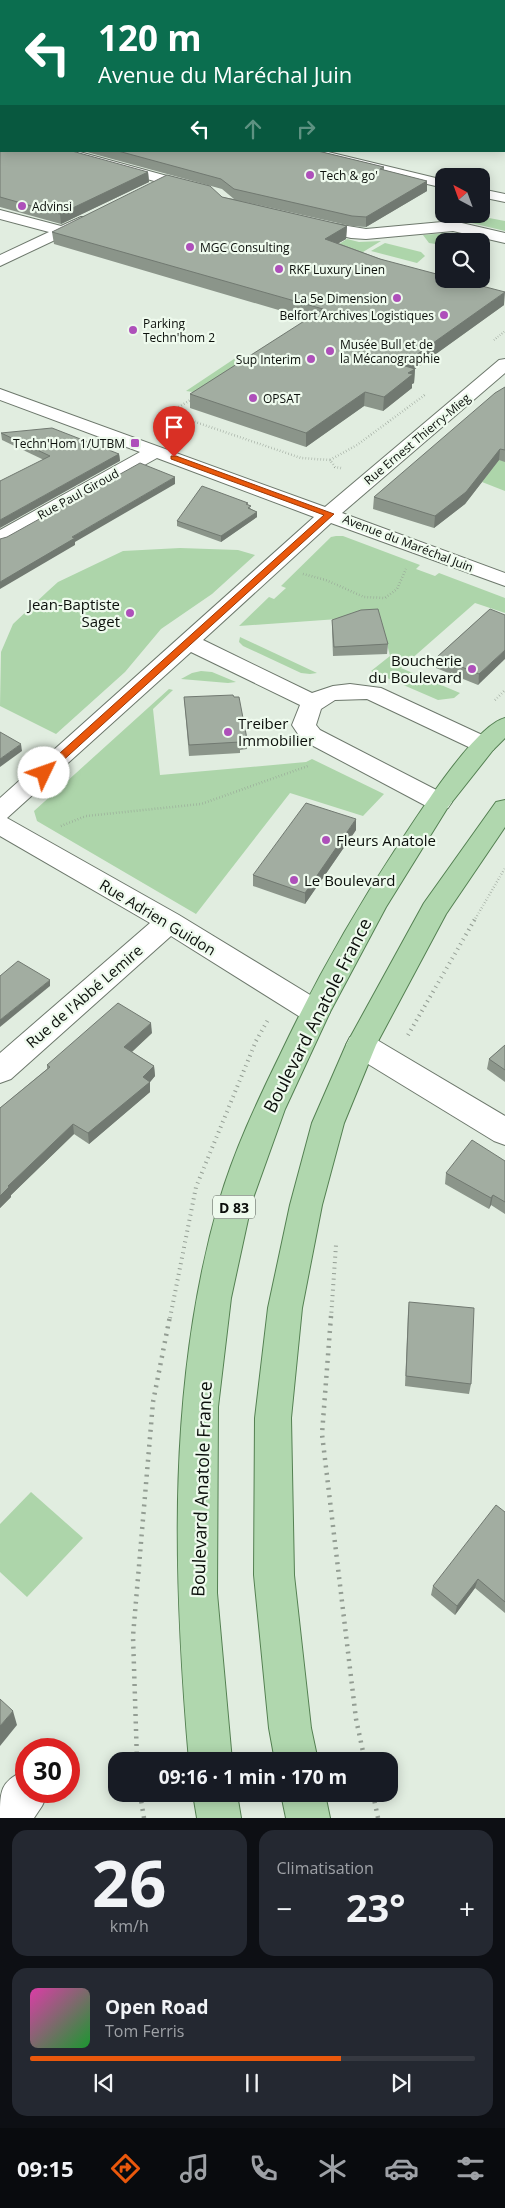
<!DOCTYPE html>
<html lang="fr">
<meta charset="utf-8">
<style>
body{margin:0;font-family:"Open Sans",sans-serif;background:#242831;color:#f1f3f6;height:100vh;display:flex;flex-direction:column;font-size:19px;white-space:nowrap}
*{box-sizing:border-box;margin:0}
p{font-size:16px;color:#9ea1a6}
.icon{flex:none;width:28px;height:28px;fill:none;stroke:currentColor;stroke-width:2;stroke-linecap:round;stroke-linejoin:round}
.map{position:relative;height:1818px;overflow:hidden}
.panel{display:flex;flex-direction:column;gap:12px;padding:12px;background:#0d0f14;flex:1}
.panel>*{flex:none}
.guide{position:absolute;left:0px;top:0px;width:505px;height:152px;box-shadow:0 2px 12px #0003;background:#0b6e4f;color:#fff;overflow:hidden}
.needle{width:32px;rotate:319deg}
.controls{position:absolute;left:435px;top:168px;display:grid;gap:10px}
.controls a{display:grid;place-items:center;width:55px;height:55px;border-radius:10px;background:#171b24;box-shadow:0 2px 12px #0003;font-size:25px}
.speed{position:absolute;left:15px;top:1738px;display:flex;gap:10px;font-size:25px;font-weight:700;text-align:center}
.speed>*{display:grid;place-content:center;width:65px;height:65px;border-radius:50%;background:#171b24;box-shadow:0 2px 12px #0003;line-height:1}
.speed .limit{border:8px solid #d22;background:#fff;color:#111}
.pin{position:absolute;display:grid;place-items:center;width:42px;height:42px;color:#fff;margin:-51px -21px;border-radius:50% 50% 50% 0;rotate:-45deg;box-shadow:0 0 5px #0007}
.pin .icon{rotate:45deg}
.me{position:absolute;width:55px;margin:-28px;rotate:48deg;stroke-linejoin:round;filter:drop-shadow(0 0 4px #0008)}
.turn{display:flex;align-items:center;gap:18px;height:105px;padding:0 15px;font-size:22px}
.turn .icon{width:65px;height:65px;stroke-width:2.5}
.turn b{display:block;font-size:35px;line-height:42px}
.lanes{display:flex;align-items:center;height:48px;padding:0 15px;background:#0003;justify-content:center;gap:25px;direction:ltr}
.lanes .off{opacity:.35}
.big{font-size:38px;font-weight:700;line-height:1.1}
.panel .widget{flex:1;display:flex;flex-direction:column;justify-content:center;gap:8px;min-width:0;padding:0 18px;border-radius:15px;background:#242831}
.panel .dial{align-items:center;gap:0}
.dial b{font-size:65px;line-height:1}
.song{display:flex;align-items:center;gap:15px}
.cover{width:60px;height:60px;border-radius:8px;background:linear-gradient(135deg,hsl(320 70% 55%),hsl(130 70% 35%))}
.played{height:5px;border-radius:2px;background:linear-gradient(90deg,#ea580c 70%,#363941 70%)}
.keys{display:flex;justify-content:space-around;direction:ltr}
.heat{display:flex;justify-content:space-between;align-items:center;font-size:28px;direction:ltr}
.panel .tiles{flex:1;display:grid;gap:12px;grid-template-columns:1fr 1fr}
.widget:last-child{grid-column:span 2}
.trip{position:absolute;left:108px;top:1752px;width:290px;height:50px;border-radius:15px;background:#171b24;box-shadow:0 2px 12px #0003;font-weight:700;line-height:50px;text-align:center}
.dock{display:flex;height:80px;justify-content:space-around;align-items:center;background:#090b0e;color:#9ea1a6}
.dock .icon{width:35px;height:35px}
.dock .current{color:#ea580c}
.dock b{font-size:22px;color:#f1f3f6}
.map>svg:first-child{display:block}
.green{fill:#add5aa}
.water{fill:#88b684;stroke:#628460}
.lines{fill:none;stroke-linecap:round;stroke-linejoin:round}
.minor-casing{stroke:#6d786c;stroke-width:2}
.major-casing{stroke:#548052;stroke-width:2}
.path-far4{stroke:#939d93;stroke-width:1;stroke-dasharray:0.5 2;stroke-linecap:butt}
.path-far3{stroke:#939d93;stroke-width:2;stroke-dasharray:0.5 2;stroke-linecap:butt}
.path-far2{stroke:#939d93;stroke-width:2.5;stroke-dasharray:0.5 2.5;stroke-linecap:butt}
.path-far1{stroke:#939d93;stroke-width:4;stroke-dasharray:1 4.5;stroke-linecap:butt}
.path{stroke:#939d93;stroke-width:4.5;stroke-dasharray:2 5.5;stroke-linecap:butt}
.minor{fill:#fff;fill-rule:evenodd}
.major{fill:#b0d7ae;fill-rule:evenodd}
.wall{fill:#8b958a}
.shaded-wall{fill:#717971}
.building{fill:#a2ada1;stroke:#717971}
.route{fill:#ea580c;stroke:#983908}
.poi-dot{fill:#ae50ba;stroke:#eefaed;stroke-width:2}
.labels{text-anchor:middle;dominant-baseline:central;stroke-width:4.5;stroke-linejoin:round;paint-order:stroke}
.far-poi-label{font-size:12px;fill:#0b0f0b;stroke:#eefaed;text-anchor:start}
.far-street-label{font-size:12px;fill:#0b0f0b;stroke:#eefaed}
.shield{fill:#eefaed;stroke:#4f564f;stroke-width:1}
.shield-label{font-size:14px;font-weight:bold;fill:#0b0f0b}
.poi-label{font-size:15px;fill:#0b0f0b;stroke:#eefaed;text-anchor:start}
.street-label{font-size:15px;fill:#0b0f0b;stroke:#eefaed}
.near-street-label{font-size:18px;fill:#0b0f0b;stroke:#eefaed}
</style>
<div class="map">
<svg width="505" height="1818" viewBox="0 0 505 1818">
<rect width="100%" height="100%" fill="#e1ede0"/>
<g class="green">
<path d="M468,214L505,221V231L459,220Z"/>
<path d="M446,233L460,235L452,241H444V245H442L429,243L423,235Z"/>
<path d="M347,239L359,242L381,241L345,263L320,256Z"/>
<path d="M385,243L421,252L425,256L417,263L371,251Z"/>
<path d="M237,357L246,359L193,392L186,391Z"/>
<path d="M505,451V491L482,482Z"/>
<path d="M336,536H343L420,565L416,569L435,576L439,573L505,598V613L475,603L401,668L460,693L454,698L438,700L371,671L390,656L380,616L239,626L269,597L274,599L286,588L281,586L331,537Z"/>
<path d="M180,548L238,550L255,555L212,594L161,629L125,672L56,734L0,706L1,652L13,624L48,591L58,582L123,551Z"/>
<path d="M240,637L317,673L310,674L301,673L243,646L239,642Z"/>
<path d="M201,671L212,672L236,682L228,683L181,679L192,673Z"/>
<path d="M169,689L173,690L153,709L160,775L306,762L312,759L384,794L363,816L290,793L196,914L37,821L34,811Z"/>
<path d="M31,1492L83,1538L27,1597L0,1572V1524Z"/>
</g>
<path class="water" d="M168,0H505V26L504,1H164Z"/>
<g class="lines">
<g class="minor-casing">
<g id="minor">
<rect x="504" y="106" width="1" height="8"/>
<path d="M52,151H76L200,185L202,188L195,192L54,154Z"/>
<path d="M299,151H324L444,180V188L301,154Z"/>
<path d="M481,189L505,194V202L481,197Z"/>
<path d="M0,210L61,226L81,217H91L93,220L91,223L0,266V255L49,232L0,219Z"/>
<path d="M311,220L366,229L453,221L505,233V243L453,231L366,239L351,238L306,228L303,225L306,222Z"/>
<path d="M505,359V373L342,513L505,573V586L331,523L203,640L312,693L333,686L350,684L381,688L493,740L496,745L493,750L484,753L475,750L367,699L335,700L321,709L316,725L320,730L448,796L452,802L448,808L439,810L430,808L302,740L292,725L300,705L191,652L7,818L179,915L325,1004L330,1012L325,1020L315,1023L305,1020L171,936L11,1079L0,1083V1053L150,923L0,836V798L314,517L157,458L7,542L0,544V530L140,452L0,400V389L325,507L499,360Z"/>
<path d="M361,1034L372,1037L505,1116V1145L494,1141L350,1053L346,1045L350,1037Z"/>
<path d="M26,1770V1791H49L42,1806L34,1818H0C0,1791 0,1781 26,1770Z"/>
</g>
</g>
<g class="major-casing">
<g id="major">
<path d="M505,718V738L493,750L448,807L386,907L330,1012L285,1109L252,1201L231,1298L218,1407L217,1593L232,1761H189C173,1575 167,1383 219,1202C234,1151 257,1102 280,1055C314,983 353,914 397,847C416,818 475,725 505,718Z"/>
<path d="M505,800V827L446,914L376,1045L344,1123L322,1205L302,1308L291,1418L294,1575L311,1728L318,1761H275L269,1728L254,1575L255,1418L268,1308L290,1205L312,1123L346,1045L424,903L496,802Z"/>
<path d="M193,1794H237L241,1818H197Z"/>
<path d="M281,1794H325L330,1818H286Z"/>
</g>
</g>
<g class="path-far4">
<path d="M13,0L19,1"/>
<path d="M42,0L48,1"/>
</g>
<path class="path-far3" d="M494,340L505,331"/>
<g class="path-far2">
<path d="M192,399L169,413L301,458L330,460"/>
<path d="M341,468L335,467L330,460L357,445L426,394"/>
<path d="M303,574L326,580L364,597L385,598L397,589L406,569"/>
<path d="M495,700L505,690"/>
<path d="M61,826L86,816L201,804L308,766"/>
<path d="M474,921L505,868"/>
</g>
<g class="path-far1">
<path d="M408,1035L475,919"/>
<path d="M170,1318L196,1187L256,1041L269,1018"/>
<path d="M331,1318L336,1245"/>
</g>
<g class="path">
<path d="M331,1316L322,1434L356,1719L365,1761"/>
<path d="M137,1761L133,1636L153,1402L170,1316"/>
<path d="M140,1794L144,1818"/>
<path d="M373,1794L378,1818"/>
</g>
<use href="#minor" class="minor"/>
<use href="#major" class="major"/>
</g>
<g class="wall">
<rect x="0" y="2" width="1" height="72"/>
<path d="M1,74V131L0,130V75Z"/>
<path d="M0,131L1,151L148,172L149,182L61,224L0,207Z"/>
<path d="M83,151H318L384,167V170L427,181V191L366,227L351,226L236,200L347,226L346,239L338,243L504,305L415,369L414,383L412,384V388L383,411L364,406L306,447L190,408V394L309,319L54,244L52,232L222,197L234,199L222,189Z"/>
<path d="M505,387V462L499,460L465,504L434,528L373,509L374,497Z"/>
<path d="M1,433L119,454L120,461L44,460L2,440Z"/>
<path d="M248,505L251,509L257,512V517L221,542L177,526V521Z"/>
<path d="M490,609L478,685L436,668L437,657Z"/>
<path d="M332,620L388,644L387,654L333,656L332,630Z"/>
<path d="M184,697L247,739V749L240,750V753L189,756Z"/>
<path d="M356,830L305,904L253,886V875Z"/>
<path d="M152,1033L132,1052L154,1066L155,1076L150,1082V1092L89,1144L74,1134L11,1195V1197L0,1208V1108L47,1069V1065Z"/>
<path d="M505,1045V1082L487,1069L489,1059Z"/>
<path d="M505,1161V1214L491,1205L489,1209L445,1184L446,1173Z"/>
<path d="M409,1302L471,1384L469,1394L405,1386L408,1312Z"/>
<path d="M505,1512V1613L475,1588L455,1615L431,1595L433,1586Z"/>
</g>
<g class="shaded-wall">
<rect x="0" y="65" width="1" height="9"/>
<path d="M148,172L149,182L61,224L60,214Z"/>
<path d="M427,181V191L366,227V217Z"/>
<path d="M347,226L346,239L325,251V239Z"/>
<path d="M505,292L504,305L415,369L414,383L412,384V388L383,411L384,397L402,365Z"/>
<path d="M365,392L364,406L306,447V433Z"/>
<path d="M500,449L499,460L465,504L434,528L435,516Z"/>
<path d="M119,454L120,461L0,528V520Z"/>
<path d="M175,477V484L75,542V545L0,589V582L72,537Z"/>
<path d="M257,512V517L221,542V536Z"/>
<path d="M505,650V659L478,685L479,674Z"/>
<path d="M21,744L22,751L0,767V759Z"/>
<path d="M356,819V830L305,904V893Z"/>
<path d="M50,980V986L0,1027V1020Z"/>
<path d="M151,1023L152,1033L125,1058L124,1047Z"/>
<path d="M154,1066L155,1076L150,1082V1092L89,1144L88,1133Z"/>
<path d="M73,1124L74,1134L11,1195V1197L0,1208V1196L8,1186Z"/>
<path d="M493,1195L491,1205L489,1209L491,1198Z"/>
<path d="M478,1579L475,1588L455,1615L457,1606Z"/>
<path d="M13,1711L17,1725L0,1746V1726Z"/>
</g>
<g class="building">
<path d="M0,2H1V18L0,19Z"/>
<path d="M1,26V65H0V27Z"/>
<path d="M1,74V122L0,121V75Z"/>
<path d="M0,131L1,132V151H72L148,172L60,214L0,197Z"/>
<path d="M118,151H318L384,167L380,169L427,181L366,217L352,216L234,189L221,179Z"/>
<path d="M167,175L210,186L222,197L347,226L325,239L380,259L444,276V279H455L505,292L402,365L415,369L408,373L413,374L384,397L365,392L306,433L190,394L323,309L52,232Z"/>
<path d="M505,387V450L500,449L466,492L435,516L374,497L495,393Z"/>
<path d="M52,428L119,454L0,520V481L50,456L1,433Z"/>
<path d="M140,463L175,477L72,537L75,538L0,582V539L7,537Z"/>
<path d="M202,486L248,503L246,504L251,506L248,508L257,512L221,536L177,521Z"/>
<path d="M378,609L388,644L334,647L332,620L361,610Z"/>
<path d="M490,609L505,615V650L479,674L437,657Z"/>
<path d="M233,695L234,697H239L247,739H239L240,742L189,745L184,697Z"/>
<path d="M0,732L21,744L0,759Z"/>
<path d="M306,803L356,819L305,893L253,875Z"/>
<path d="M18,961L50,980L0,1020V976Z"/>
<path d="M118,1003L151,1023L124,1047L154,1066L143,1077L150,1082L88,1133L73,1124L8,1186L9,1187L0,1196V1108L50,1067L47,1065Z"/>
<path d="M505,1045V1070L489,1059Z"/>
<path d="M472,1140L505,1161V1202L493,1195L491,1198L446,1173Z"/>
<path d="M409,1302L474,1308L471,1384L406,1376Z"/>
<path d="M496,1505L505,1512V1602L478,1579L457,1606L433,1586Z"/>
<path d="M0,1699L13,1711L0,1726Z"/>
</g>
<path class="route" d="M171,456H176L334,514L47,775H40V771L324,515L171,459Z"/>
<g class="poi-dot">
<circle cx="310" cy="175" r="5"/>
<circle cx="22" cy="206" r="5"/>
<circle cx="190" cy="247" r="5"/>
<circle cx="279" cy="269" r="5"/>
<circle cx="397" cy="298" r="5"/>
<circle cx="444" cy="315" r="5"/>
<circle cx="133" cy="330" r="5"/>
<circle cx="330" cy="351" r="5"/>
<circle cx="311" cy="359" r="5"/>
<circle cx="253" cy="398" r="5"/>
<rect x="130" y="438" width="10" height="10" rx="2.5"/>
<circle cx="130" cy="613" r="5"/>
<circle cx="472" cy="669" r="5"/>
<circle cx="228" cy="732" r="5"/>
<circle cx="326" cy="840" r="5"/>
<circle cx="294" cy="880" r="5"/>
</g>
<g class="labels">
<g class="far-poi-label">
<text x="320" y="175">Tech &amp; go'</text>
<text x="32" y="206">Advinsi</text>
<text x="200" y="247">MGC Consulting</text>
<text x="289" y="269">RKF Luxury Linen</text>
<text x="387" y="298" text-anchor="end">La 5e Dimension</text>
<text x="434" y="315" text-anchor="end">Belfort Archives Logistiques</text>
<text x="143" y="323">Parking<tspan x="143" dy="14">Techn'hom 2</tspan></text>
<text x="340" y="344">Musée Bull et de<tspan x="340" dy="14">la Mécanographie</tspan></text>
<text x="301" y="359" text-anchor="end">Sup Interim</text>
<text x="263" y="398">OPSAT</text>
<text x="125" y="443" text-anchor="end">Techn'Hom 1/UTBM</text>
</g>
<g class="far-street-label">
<text transform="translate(417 439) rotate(-40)">Rue Ernest Thierry-Mieg</text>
<text transform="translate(78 494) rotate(-29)">Rue Paul Giroud</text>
<text transform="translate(408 543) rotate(21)">Avenue du Maréchal Juin</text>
</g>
<rect class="shield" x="213" y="1195.5" width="42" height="23" rx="4"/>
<g class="shield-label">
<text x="234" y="1207">D 83</text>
</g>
<g class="poi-label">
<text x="120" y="604" text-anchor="end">Jean-Baptiste<tspan x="120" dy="17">Saget</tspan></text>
<text x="462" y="660" text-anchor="end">Boucherie<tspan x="462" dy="17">du Boulevard</tspan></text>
<text x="238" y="723">Treiber<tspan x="238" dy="17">Immobilier</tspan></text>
<text x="336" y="840">Fleurs Anatole</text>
<text x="304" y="880">Le Boulevard</text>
</g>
<g class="street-label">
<text transform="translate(158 917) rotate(31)">Rue Adrien Guidon</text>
<text transform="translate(84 996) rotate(-41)">Rue de l'Abbé Lemire</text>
</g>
<g class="near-street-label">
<text transform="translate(317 1015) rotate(-63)">Boulevard Anatole France</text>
<text transform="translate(201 1489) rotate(-88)">Boulevard Anatole France</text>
</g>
</g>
</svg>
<div class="controls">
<a><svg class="needle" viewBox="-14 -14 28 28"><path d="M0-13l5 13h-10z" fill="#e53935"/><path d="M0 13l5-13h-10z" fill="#9ea1a6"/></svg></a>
<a><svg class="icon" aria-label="search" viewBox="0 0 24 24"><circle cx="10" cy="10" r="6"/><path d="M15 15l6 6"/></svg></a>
</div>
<div class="speed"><div class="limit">30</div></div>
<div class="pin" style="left:174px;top:457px;background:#d93025"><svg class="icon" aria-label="arrive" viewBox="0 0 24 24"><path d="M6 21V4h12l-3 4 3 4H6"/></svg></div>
<svg class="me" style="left:44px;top:773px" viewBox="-20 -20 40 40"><circle r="19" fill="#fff"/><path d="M0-13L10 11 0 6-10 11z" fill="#ea580c"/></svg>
<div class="trip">09:16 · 1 min · 170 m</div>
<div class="guide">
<div class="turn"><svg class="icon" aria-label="left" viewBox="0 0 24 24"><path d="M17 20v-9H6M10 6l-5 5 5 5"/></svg><div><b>120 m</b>Avenue du Maréchal Juin</div></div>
<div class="lanes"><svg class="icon" aria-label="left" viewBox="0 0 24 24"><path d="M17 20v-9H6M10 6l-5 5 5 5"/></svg><svg class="icon off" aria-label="ahead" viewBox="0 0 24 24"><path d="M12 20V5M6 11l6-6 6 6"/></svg><svg class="icon off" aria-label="right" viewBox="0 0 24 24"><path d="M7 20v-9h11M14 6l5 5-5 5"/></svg></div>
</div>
</div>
<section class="panel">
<div class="tiles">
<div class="widget dial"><b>26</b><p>km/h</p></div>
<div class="widget"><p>Climatisation</p>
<div class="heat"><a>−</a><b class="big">23°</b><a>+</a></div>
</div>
<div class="widget">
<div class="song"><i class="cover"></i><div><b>Open Road</b><p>Tom Ferris</p></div></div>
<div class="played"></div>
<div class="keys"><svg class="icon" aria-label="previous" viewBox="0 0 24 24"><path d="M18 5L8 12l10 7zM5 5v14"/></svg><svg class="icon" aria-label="pause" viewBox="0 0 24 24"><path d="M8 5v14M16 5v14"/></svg><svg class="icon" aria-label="next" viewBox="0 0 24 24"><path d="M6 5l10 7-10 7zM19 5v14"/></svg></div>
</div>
</div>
</section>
<nav class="dock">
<b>09:15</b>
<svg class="icon current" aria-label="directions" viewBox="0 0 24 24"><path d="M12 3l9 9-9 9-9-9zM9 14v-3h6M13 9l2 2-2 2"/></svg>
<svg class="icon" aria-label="music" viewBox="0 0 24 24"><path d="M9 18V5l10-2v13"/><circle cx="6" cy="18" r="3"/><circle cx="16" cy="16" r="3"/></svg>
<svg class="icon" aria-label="phone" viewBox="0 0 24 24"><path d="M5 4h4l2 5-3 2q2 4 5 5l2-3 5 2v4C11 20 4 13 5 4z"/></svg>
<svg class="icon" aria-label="climate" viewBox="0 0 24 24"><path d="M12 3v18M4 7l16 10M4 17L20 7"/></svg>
<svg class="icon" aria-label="car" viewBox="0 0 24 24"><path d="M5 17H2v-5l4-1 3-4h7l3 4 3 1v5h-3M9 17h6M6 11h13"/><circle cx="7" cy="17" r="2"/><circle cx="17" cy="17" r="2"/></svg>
<svg class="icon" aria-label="filters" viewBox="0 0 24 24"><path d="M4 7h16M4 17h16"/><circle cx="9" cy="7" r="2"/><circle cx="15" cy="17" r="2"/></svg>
</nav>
